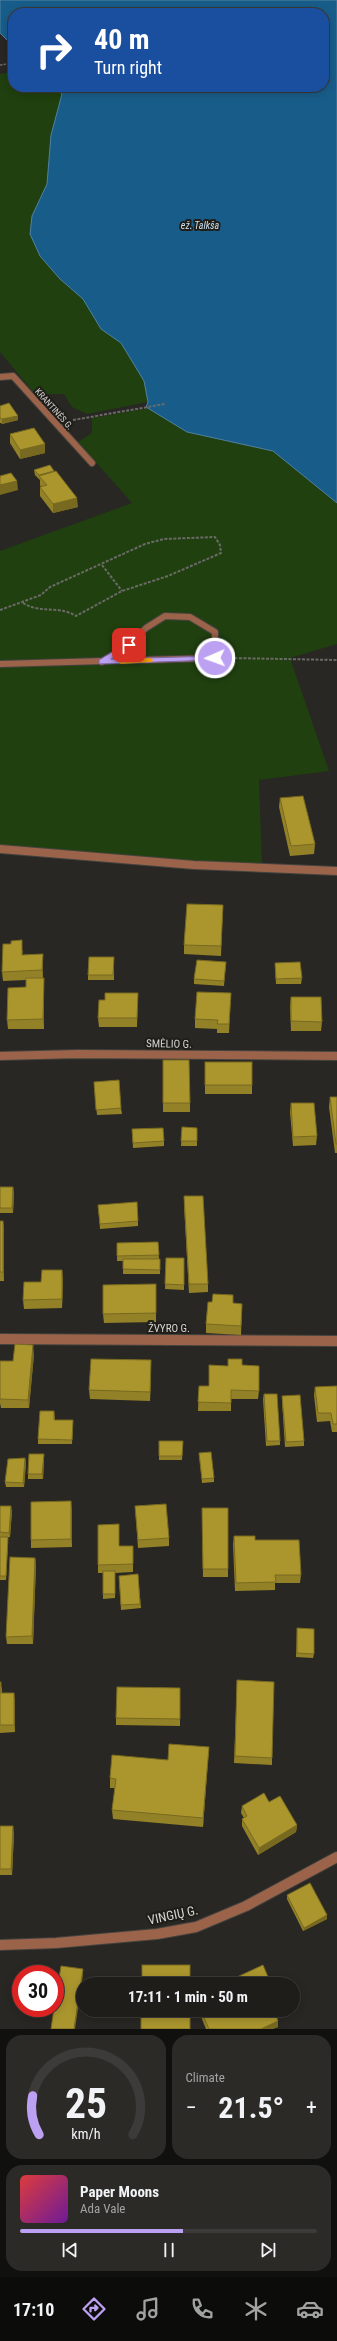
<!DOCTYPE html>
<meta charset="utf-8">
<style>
body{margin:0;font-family:"Roboto Condensed",sans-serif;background:#2b2a27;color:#f1f3f6;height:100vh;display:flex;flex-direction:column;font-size:15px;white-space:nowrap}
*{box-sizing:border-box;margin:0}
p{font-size:13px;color:#a1a2a2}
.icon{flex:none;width:22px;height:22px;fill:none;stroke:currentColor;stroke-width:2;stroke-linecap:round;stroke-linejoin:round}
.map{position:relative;height:2029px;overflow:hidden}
.details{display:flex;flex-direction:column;gap:6px;padding:6px;background:#10100e;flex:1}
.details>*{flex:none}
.guide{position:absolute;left:8px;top:8px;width:321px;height:84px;border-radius:16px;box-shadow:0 2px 10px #0003,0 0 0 1px #3c3b39;background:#1a4fa0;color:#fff;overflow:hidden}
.speed{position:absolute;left:12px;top:1965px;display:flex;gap:8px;font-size:20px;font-weight:700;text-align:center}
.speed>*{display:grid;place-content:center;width:52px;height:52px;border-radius:50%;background:#1e1d1a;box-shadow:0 2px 10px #0003,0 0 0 1px #3c3b39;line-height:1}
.speed .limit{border:6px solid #d22;background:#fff;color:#111}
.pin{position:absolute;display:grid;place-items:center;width:34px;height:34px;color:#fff;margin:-17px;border-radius:8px;box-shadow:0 2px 6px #0006}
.me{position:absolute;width:44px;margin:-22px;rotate:268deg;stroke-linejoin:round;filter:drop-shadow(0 0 3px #0008)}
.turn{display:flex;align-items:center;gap:14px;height:84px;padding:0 20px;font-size:18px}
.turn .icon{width:52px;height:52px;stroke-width:2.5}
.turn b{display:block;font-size:28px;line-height:34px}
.big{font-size:30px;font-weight:700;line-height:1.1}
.details .widget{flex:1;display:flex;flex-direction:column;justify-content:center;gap:6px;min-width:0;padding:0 14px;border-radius:16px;background:#2b2a27}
.details .dial{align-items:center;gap:0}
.dial svg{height:104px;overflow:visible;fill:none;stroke:#3c3b39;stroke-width:7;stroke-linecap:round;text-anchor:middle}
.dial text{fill:#f1f3f6;stroke:none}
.song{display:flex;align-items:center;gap:12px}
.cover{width:48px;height:48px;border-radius:6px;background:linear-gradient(135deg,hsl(0 70% 55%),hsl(280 70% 35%))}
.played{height:4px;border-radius:2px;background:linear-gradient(90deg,#bca0f2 55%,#3c3b39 55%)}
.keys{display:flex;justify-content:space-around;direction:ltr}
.heat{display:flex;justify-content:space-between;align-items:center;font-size:22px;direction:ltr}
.details .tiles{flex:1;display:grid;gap:6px;grid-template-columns:1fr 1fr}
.widget:last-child{grid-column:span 2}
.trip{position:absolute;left:76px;top:1977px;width:224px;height:40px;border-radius:20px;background:#1e1d1a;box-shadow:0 2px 10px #0003,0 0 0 1px #3c3b39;font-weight:700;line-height:40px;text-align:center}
.tab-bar{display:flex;height:64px;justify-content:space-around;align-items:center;background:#0c0c0a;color:#a1a2a2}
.tab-bar .icon{width:28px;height:28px}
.tab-bar .on{color:#bca0f2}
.tab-bar b{font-size:18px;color:#f1f3f6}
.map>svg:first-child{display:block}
.green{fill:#20400f}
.water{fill:#185d8a;stroke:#5181a0}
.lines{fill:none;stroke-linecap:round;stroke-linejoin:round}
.minor-far2-casing{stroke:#44433f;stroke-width:8}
.minor-far1-casing{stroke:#44433f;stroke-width:10}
.minor-casing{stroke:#44433f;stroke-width:12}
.path-far1{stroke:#6b6a67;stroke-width:1.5;stroke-dasharray:2.5 1;stroke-linecap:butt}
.path{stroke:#6b6a67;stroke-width:2;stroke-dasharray:3 1.5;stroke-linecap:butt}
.minor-far2{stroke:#9b6349;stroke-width:6}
.minor-far1{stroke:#9b6349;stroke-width:8}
.minor{stroke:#9b6349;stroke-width:10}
.wall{fill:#938128}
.shaded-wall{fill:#786920}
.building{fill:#ab962e;stroke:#786920}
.route{fill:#bca0f2;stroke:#7a689d}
.slow{fill:#f59e0b}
.labels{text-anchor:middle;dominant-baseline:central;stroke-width:4;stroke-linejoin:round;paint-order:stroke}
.far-street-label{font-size:9px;fill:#d6d5d2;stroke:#1f1e19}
.far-water-label{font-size:10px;font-style:italic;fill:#cde0f0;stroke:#1f1e19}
.street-label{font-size:11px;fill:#d6d5d2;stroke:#1f1e19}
.near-street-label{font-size:13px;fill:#d6d5d2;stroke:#1f1e19}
</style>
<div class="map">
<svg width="337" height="2029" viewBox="0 0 337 2029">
<rect width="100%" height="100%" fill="#282723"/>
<g class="green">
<path d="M13,72V87H55L62,94L51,135L47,184L32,216L40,256L60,279L83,299L101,329L121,343L144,381L148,402L87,414L72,407L64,394H35L0,352V74Z"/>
<path d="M149,408L187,432L273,451L337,503V644L290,658L329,771L259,780L262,867L0,849V551L132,503L78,442L92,433V418Z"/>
</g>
<path class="water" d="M0,0H337V503L273,451L187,432L146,407L148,402L144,381L121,343L101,329L83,299L60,279L40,256L30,234L32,216L47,184L51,135L62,94L55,87H324V13H13V46L0,33Z"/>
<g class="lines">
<g class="minor-far2-casing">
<g id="minor-far2">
<path d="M0,377L13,376L92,463"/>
<path d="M165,616L190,617L215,632V658L103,661L129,645L146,628Z"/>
<path d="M102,662L103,661"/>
<path d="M0,664L103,661"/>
</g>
</g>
<g class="minor-far1-casing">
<g id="minor-far1">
<path d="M0,849L194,865L337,871"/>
<path d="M0,1056L78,1054L337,1056"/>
</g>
</g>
<g class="minor-casing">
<g id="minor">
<path d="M0,1339L337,1341"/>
<path d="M0,1945L56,1943L157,1934L196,1927L246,1906L337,1857"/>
</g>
</g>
<path class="path-far1" d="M0,65L8,64"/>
<g class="path">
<path d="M73,420L165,404"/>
<path d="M102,565L122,591"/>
<path d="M0,610L41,595L50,587L145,544L164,539L215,537L220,545L221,553L168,576L122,591L76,616C59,605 40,614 23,603"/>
<path d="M230,658L337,660"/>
</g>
<use href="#minor-far2" class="minor-far2"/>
<use href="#minor-far1" class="minor-far1"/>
<use href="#minor" class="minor"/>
</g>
<g class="wall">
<path d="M0,406L18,420L2,424L1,423H0Z"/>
<path d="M10,434L45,444V453L20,459L10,443Z"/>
<path d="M34,470L55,472L78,507L53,513L40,496V487H41L40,485V480L35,475Z"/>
<path d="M280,798L315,844L314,854L290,856L279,807Z"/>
<path d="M223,905L221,956L184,954V945Z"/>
<path d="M23,950L22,955L43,954V978L44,987V1029H8L7,1020L26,987V980L3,981L2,972Z"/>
<path d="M114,962V980H88V975Z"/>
<path d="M226,962L224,986L194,984V979Z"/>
<path d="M275,963L302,978L301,984H276L275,968Z"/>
<path d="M138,993L137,1027H99L98,1018L105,1000Z"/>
<path d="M231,993L229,1033H217V1029L195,1028V1019Z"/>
<path d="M291,997L322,1022L321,1031H291L290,1006Z"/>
<path d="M163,1060L190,1103V1112H163Z"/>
<path d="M205,1062L252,1085V1094H205Z"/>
<path d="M94,1082L121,1108L122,1114L97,1115Z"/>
<path d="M330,1097H337V1153H335L329,1107Z"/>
<path d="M291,1103L317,1136L316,1145L293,1146L290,1112Z"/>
<path d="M182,1127L197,1128V1146H181Z"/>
<path d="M132,1129L164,1141V1146L133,1148Z"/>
<path d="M0,1187L14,1192L13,1213H0Z"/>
<path d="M184,1196L208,1284V1292L189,1293L184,1205Z"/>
<path d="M98,1205L138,1221V1226L100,1229Z"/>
<path d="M0,1221H3L4,1230V1281H0Z"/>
<path d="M158,1242L159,1259H160V1274H123V1261H117V1243Z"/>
<path d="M166,1258H184V1290L165,1289Z"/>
<path d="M63,1278L62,1308L24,1309L23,1300L41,1282Z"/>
<path d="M156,1284V1322L104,1323L103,1314Z"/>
<path d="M233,1303L242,1304L241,1335L206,1333V1324Z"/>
<path d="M34,1354L29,1408H1L0,1403V1361H13Z"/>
<path d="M242,1365L259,1391L258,1399H231V1411H198L199,1386H209L228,1366Z"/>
<path d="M151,1369L150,1401L90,1399L89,1390Z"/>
<path d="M337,1386V1432H332L330,1421L317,1422L314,1395L315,1387Z"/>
<path d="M264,1394L280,1441V1445L266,1446L263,1399Z"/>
<path d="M282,1396L304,1441V1446L285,1447L282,1401Z"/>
<path d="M54,1411L55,1420H73L72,1444H38V1439Z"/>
<path d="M159,1441H183L182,1460H159Z"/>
<path d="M199,1453L214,1478V1482L202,1483Z"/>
<path d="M25,1458L26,1463L24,1487H6L5,1482Z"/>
<path d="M44,1459L43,1479H28V1474Z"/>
<path d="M0,1506L12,1511L10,1537H0Z"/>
<path d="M135,1506L169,1538V1546L138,1548Z"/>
<path d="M202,1508L228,1569V1577H203Z"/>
<path d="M72,1509V1547L31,1548V1540Z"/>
<path d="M234,1536L255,1540L301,1575L300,1583H275V1590L235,1591L233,1544Z"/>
<path d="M0,1537H8V1542L6,1580H0Z"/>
<path d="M119,1546H133V1572L115,1573V1598L103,1599V1573H98V1565Z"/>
<path d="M35,1558L36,1565L33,1644H7L6,1637Z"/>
<path d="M138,1574L141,1608L121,1610L119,1576Z"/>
<path d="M297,1628L314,1654L313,1658L296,1657Z"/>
<path d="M237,1680L272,1758V1765L234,1763Z"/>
<path d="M0,1682L2,1689V1693L15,1700V1732L0,1733Z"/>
<path d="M180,1688V1726L116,1725V1718Z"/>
<path d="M209,1747L203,1827L113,1819L112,1810L115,1788H110V1778Z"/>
<path d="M242,1806L297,1825L296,1832L258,1855L242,1826V1819L244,1818L241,1813Z"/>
<path d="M0,1826L14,1833L12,1875H0Z"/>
<path d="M287,1895L327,1919L303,1931L287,1899Z"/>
<path d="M202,2013L278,2021V2027L272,2029H206L202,2019Z"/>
</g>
<g class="shaded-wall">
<path d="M18,416V420L2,424V419Z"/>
<path d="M45,444V453L20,459V450Z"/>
<path d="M54,471L55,476H40L39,475Z"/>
<path d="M17,481L18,490L0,495V485Z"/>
<path d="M77,498L78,507L53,513V504Z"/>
<path d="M43,954V980L42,970Z"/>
<path d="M44,978V1029L43,1019Z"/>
<path d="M13,1187L14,1192L13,1213L12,1208Z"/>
<path d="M3,1221L4,1230V1281L3,1272Z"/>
<path d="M62,1270L63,1278L62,1308Z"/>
<path d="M33,1345L34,1354L29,1408L28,1400Z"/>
<path d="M151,1360V1369L150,1401V1392Z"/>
<path d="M44,1454V1459L43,1479L42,1474Z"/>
<path d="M25,1458L26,1463L24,1487L23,1483Z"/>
<path d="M71,1501L72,1509V1547L71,1539Z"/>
<path d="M11,1506L12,1511L10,1537L9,1533Z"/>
<path d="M35,1558L36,1565L33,1644L32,1636Z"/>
<path d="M14,1693L15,1700V1732L14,1725Z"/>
<path d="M209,1747L208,1757L203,1827V1818Z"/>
<path d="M297,1825L296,1832L258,1855L259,1848Z"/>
<path d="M13,1826L14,1833L12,1875L11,1869Z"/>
<path d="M327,1915V1919L303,1931L304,1928Z"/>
<path d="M83,1969V1975L75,2029H74Z"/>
<path d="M278,2021V2027L272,2029H261Z"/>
</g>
<g class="building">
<path d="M9,403L18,416L2,419L0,418V406Z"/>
<path d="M34,428L45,444L20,450L10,434Z"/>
<path d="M50,465L54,471L39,475L34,470Z"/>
<path d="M56,471L77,498L53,504L40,487L47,485L39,476Z"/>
<path d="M11,473L17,481L0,485V476Z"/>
<path d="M303,796L315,844L291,846L280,798Z"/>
<path d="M187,904L223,905L221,946L184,945Z"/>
<path d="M22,940V955L43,954L42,970L2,972L3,944H11V941Z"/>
<path d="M89,957H114L113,975H88Z"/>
<path d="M197,960L226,962L224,981L194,979Z"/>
<path d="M300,962L302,978L276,979L275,963Z"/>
<path d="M26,978H44L43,1019L7,1020L8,988L26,987Z"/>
<path d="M197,992L231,993L229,1024H217L218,1020L195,1019Z"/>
<path d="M105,993H138L137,1018H98L99,1000H105Z"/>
<path d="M291,997H321L322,1022L291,1021Z"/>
<path d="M163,1060H189L190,1103H163Z"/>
<rect x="205" y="1062" width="47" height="23"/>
<path d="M119,1080L121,1108L96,1110L94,1082Z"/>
<path d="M330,1097H337V1144H336Z"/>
<path d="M291,1103H314L317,1136L293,1137Z"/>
<path d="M182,1127L197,1128V1141H181Z"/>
<path d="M163,1128L164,1141L133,1143L132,1129Z"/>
<path d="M0,1187H13L12,1208H0Z"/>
<path d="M184,1196H203L208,1284H189Z"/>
<path d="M137,1202L138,1221L100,1224L98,1205Z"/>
<rect x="0" y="1221" width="3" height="51"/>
<path d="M158,1242L159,1255L117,1256V1243Z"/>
<path d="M166,1258H184V1285L165,1284Z"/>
<path d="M123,1259H160V1270L123,1269Z"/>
<path d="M42,1270H62V1299L23,1300L24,1282H41Z"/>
<path d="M156,1284V1313L103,1314V1285Z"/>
<path d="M213,1294L233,1295V1303L242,1304L241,1326L206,1324L208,1302H212Z"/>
<path d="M15,1344L33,1345L28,1400L0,1399V1361H13Z"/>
<path d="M91,1359L151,1360L150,1392L89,1390Z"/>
<path d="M228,1359H242V1365L259,1366V1391L231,1390V1403L198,1402L199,1386H209V1365L228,1366Z"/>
<path d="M337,1386V1424H333L331,1413H318L315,1387Z"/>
<path d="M264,1394H277L280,1441H267Z"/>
<path d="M300,1395L304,1441L286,1442L282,1396Z"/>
<path d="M40,1411H54V1420H73L72,1440L38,1439Z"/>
<path d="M159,1441H183L182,1456H159Z"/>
<path d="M211,1452L214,1478L202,1479L199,1453Z"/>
<path d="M29,1454H44L42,1474H28Z"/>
<path d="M25,1458L23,1483L5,1482L8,1459Z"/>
<path d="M71,1501V1539L31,1540V1502Z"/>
<path d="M166,1504L169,1538L138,1540L135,1506Z"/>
<path d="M0,1506H11L9,1533L0,1532Z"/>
<path d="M202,1508H228V1569H203Z"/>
<path d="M119,1524V1546H133V1564L98,1565V1525Z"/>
<path d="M234,1536H255V1540H299L301,1575H275L276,1582L236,1583Z"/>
<path d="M0,1537H8L6,1576H0Z"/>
<path d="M10,1557L35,1558L32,1636L6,1637Z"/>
<rect x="103" y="1571" width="12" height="23"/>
<path d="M138,1574L140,1604L121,1605L119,1576Z"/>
<path d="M297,1628L314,1629V1654L297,1653Z"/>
<path d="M237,1680L274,1682L272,1758L235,1756Z"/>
<path d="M0,1682H1V1693H14V1725H0Z"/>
<path d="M117,1687L180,1688V1719L116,1718Z"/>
<path d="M169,1744L209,1747L203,1818L112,1810L116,1779L110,1778L112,1755L168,1760Z"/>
<path d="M264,1793L269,1802L280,1796L297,1825L259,1848L242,1819L247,1816L242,1806Z"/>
<path d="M0,1826H13L11,1869H0Z"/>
<path d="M310,1883L327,1915L304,1928L287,1895Z"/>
<rect x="142" y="1965" width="48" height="19"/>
<path d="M263,1965L271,1984H222Z"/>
<path d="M61,1966L83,1969L74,2029H51L54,2008H55V2002Z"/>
<rect x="141" y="2010" width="49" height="19"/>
<path d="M209,2010H274L278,2021L261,2029H209L202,2013Z"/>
</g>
<path class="route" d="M129,642L133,645L132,646L111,659L215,656L219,658L215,660L99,664V660Z"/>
<path class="slow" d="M150,658L153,660L152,662L121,664L117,661L121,659Z"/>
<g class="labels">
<g class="far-street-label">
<text transform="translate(54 409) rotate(48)">KRANTINĖS G.</text>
</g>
<g class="far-water-label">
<text x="200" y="225">ež. Talkša</text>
</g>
<g class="street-label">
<text transform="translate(169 1044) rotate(1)">SMĖLIO G.</text>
<text x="169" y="1328">ŽVYRO G.</text>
</g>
<g class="near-street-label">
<text transform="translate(173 1915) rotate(-12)">VINGIŲ G.</text>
</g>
</g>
</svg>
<div class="speed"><div class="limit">30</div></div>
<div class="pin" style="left:129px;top:645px;background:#d93025"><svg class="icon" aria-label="arrive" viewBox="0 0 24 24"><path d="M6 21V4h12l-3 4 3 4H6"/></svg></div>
<svg class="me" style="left:215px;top:658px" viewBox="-20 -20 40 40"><circle r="17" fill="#bca0f2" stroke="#fff" stroke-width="3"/><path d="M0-11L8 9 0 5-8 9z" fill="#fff"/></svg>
<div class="trip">17:11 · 1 min · 50 m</div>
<div class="guide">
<div class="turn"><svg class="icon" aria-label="right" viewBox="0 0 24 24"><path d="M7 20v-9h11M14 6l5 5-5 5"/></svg><div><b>40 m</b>Turn right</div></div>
</div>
</div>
<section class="details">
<div class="tiles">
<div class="widget dial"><svg viewBox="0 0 100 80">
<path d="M14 69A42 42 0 1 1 86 69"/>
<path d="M14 69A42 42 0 0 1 9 39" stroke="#bca0f2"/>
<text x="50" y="56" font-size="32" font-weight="700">25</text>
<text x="50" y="72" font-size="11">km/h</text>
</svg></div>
<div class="widget"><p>Climate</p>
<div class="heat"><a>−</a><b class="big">21.5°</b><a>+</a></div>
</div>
<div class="widget">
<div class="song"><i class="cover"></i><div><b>Paper Moons</b><p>Ada Vale</p></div></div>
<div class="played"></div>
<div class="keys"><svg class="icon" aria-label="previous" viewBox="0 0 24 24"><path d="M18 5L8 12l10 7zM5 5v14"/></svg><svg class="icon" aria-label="pause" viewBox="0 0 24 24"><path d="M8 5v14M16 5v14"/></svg><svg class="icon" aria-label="next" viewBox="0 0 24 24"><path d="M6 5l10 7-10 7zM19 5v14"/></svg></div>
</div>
</div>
</section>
<nav class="tab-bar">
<b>17:10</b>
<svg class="icon on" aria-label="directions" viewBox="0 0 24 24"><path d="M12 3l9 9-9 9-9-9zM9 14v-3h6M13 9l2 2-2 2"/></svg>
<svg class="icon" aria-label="music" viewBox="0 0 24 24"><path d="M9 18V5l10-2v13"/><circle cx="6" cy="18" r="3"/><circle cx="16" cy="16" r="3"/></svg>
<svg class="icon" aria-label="phone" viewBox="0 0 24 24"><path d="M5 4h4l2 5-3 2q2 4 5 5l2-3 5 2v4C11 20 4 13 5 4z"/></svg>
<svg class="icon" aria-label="climate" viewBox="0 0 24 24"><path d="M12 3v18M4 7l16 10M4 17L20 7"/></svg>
<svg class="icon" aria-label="car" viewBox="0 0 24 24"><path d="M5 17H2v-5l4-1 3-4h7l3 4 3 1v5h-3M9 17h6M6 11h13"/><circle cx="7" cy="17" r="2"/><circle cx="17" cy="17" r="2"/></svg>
</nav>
